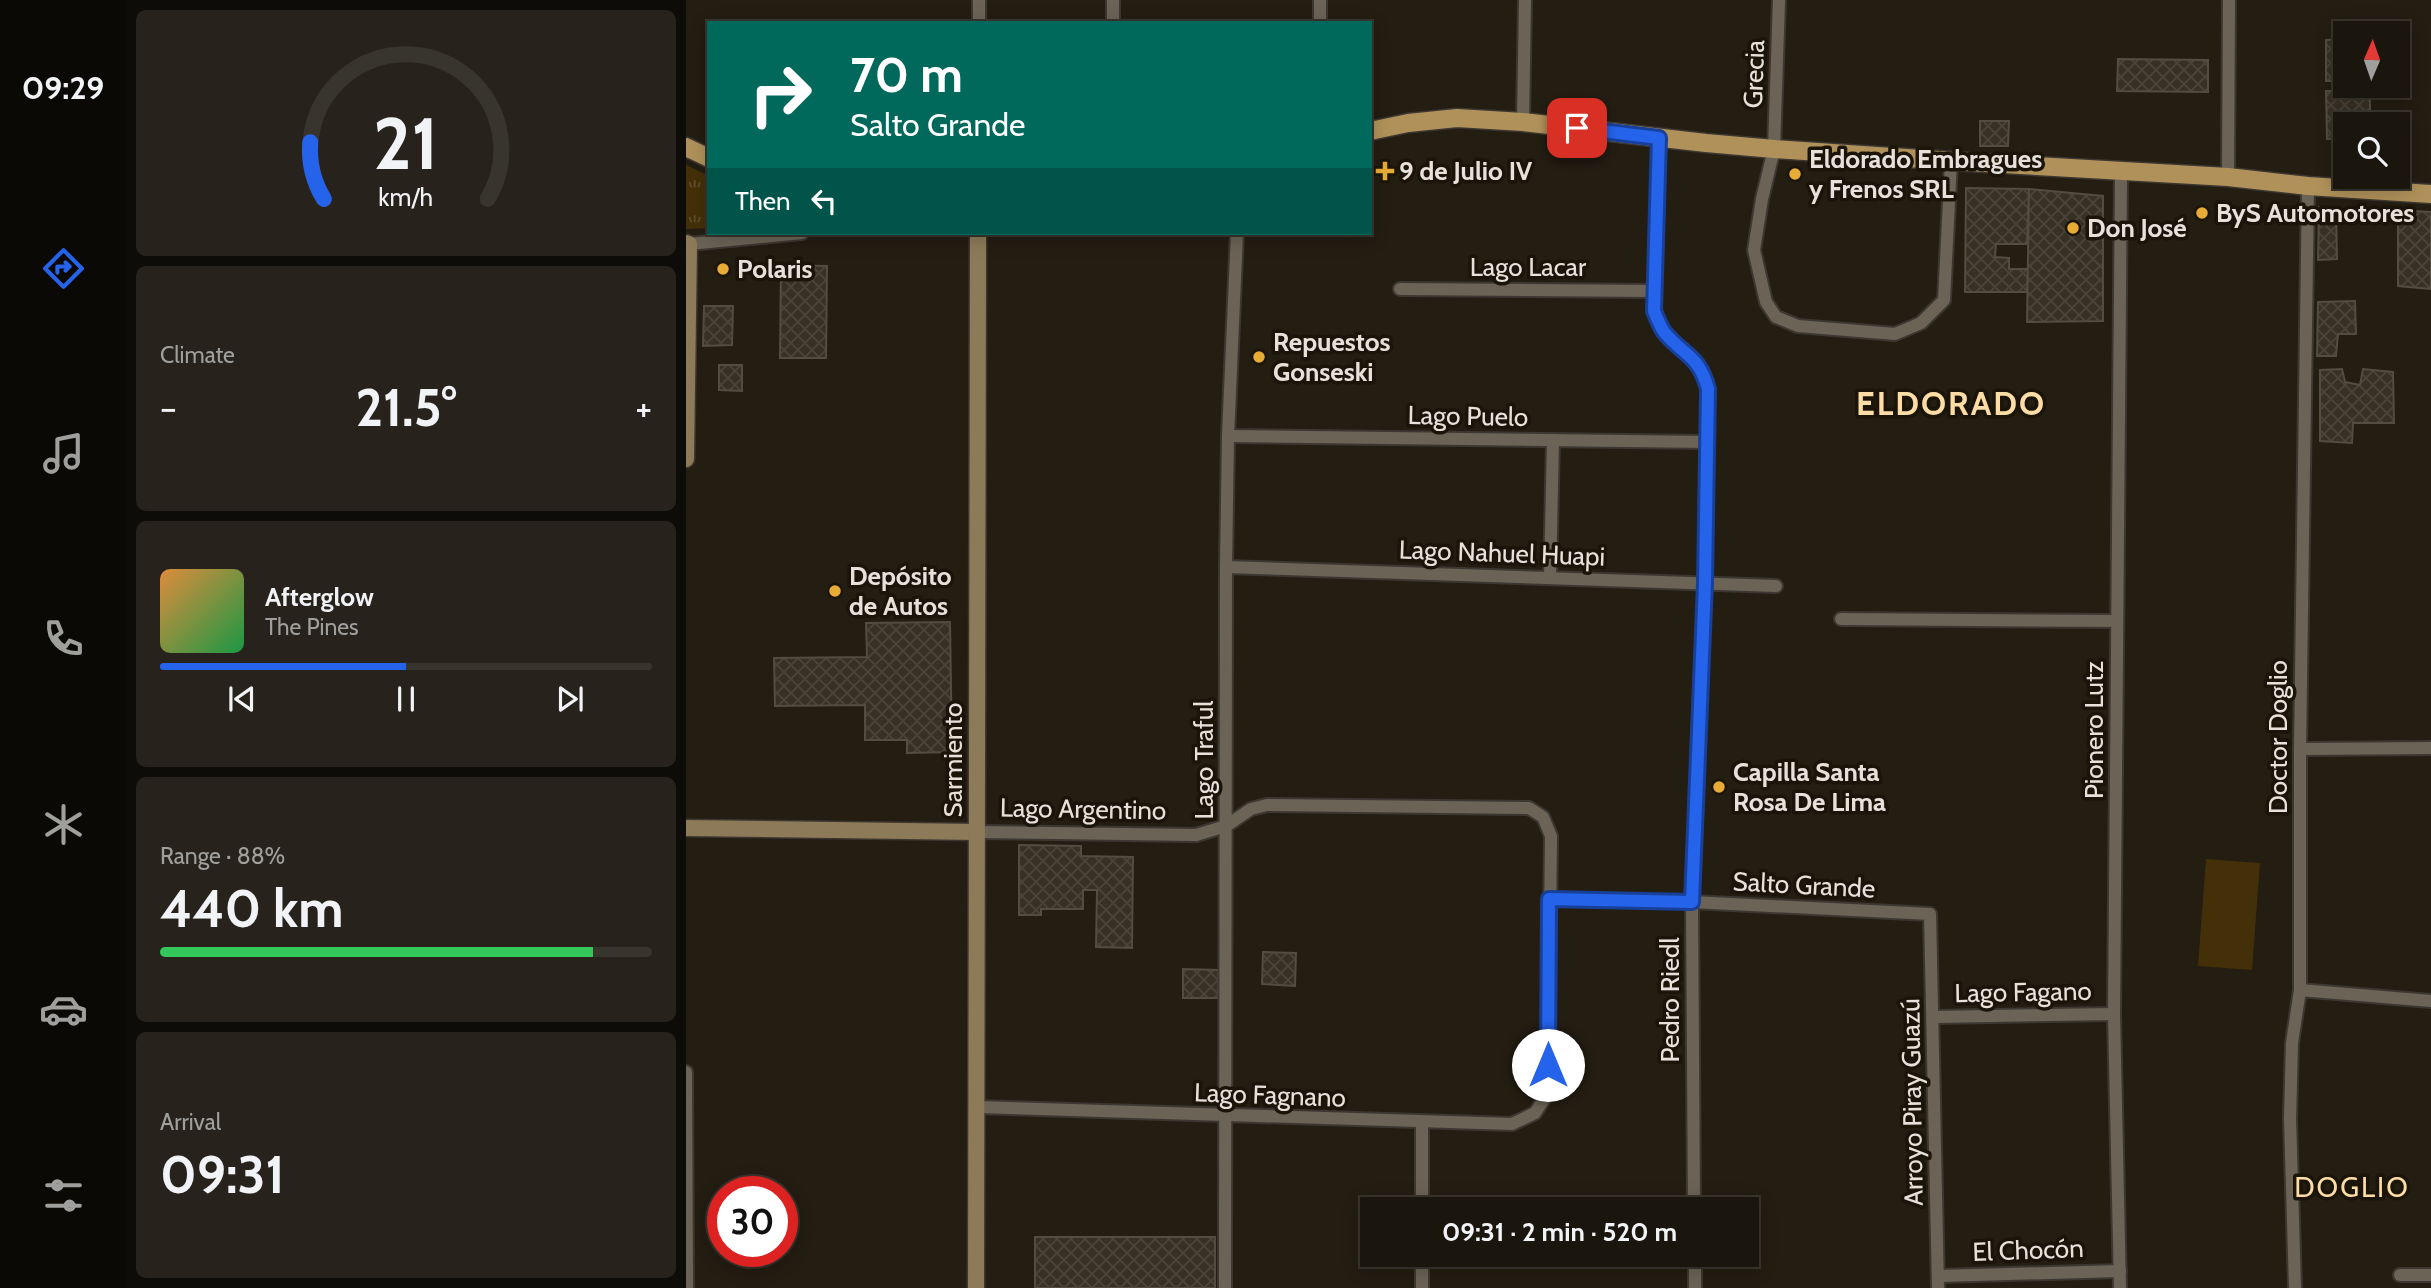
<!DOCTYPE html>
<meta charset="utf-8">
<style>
body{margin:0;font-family:Cabin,sans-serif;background:#27231c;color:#f1f3f6;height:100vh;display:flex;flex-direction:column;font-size:26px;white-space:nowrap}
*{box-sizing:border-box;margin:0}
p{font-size:23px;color:#9f9f9e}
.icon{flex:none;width:38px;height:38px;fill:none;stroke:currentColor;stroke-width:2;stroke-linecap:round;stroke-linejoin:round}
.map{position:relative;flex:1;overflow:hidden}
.panel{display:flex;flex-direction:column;gap:10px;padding:10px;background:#0e0c08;width:560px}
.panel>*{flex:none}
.top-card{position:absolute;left:21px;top:21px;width:665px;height:214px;border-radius:0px;box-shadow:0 4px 18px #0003,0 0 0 2px #38352e;background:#00695c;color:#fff;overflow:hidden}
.needle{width:46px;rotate:2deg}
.buttons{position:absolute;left:1647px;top:21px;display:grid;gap:14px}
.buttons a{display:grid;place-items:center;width:77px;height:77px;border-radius:0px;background:#1a160e;box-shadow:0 4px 18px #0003,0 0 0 2px #38352e;font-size:35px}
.speed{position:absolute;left:21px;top:1176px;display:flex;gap:14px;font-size:35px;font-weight:700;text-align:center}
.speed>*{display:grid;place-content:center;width:91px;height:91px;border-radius:50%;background:#1a160e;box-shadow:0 4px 18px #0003,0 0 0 2px #38352e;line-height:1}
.speed .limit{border:10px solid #d22;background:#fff;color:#111}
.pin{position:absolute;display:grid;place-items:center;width:60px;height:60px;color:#fff;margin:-30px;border-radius:14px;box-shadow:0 4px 10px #0006}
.me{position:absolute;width:77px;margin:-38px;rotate:0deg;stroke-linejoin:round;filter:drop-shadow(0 0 5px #0008)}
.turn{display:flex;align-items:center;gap:24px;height:147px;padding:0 28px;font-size:32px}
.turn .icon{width:91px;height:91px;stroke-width:2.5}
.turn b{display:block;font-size:49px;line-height:60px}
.then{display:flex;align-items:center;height:66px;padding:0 28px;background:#0003;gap:14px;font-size:26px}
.big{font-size:52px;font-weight:800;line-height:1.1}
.panel .tile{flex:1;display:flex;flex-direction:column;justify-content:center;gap:10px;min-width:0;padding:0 24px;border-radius:10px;background:#27231c}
.panel .dial{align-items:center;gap:0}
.dial svg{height:182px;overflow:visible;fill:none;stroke:#38352e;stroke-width:7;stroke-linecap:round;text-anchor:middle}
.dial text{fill:#f1f3f6;stroke:none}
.song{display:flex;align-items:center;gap:21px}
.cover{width:84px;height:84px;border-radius:10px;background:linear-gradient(135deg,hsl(30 70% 55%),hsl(140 70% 35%))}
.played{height:7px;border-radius:4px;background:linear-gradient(90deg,#2563eb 50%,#38352e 50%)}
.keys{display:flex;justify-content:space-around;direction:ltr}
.heat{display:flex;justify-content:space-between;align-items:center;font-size:38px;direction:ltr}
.charge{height:10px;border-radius:5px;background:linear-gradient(90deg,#34c759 88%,#38352e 0)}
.trip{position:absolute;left:674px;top:1197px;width:399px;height:70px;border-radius:0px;background:#1a160e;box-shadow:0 4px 18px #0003,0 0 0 2px #38352e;font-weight:800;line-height:70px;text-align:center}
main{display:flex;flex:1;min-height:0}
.dock{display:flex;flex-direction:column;width:126px;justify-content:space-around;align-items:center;background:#0a0906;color:#9f9f9e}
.dock .icon{width:49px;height:49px}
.dock .current{color:#2563eb}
.dock b{font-size:32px;color:#f1f3f6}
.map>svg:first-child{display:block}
.park{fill:url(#park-tufts)}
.garden{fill:#443008}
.building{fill:url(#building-cross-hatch);stroke:#534c40;stroke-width:2}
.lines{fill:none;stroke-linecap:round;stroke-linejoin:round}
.street-casing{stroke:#3d3731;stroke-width:16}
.secondary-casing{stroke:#3d3731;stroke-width:19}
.primary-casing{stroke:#3d3731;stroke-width:21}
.street{stroke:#6a6356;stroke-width:12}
.secondary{stroke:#8d7a58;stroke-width:16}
.primary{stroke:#b0915a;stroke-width:18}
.route-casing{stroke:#184099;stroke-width:18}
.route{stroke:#2563eb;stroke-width:12}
.poi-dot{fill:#e7ac36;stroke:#1a1409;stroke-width:2.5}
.labels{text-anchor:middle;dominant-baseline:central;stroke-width:7;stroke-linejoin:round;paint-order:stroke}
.street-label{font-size:26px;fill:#e6e2db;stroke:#1a1409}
.poi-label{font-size:26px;font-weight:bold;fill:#e6e2db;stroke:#1a1409;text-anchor:start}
.neighbourhood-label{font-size:28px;letter-spacing:2px;fill:#fddca5;stroke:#1a1409}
.district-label{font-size:33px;font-weight:bold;letter-spacing:2px;fill:#fddca5;stroke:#1a1409}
</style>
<main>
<nav class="dock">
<b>09:29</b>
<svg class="icon current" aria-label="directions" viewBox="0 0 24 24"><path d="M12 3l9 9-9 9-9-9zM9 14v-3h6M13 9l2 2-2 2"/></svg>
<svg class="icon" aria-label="music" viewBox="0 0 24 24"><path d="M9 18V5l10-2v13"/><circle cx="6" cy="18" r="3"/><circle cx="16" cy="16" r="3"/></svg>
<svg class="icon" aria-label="phone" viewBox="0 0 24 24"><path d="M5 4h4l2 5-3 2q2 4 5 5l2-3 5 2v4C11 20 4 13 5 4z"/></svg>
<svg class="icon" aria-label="climate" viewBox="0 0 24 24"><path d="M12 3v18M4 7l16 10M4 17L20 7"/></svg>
<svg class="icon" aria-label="car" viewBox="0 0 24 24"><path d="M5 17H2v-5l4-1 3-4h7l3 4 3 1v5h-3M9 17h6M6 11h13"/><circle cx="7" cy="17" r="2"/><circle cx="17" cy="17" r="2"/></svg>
<svg class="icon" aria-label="filters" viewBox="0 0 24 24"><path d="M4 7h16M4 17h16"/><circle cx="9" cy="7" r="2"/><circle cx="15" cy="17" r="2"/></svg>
</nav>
<section class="panel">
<div class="tile dial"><svg viewBox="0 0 100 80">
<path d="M14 69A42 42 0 1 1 86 69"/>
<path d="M14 69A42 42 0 0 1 8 44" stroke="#2563eb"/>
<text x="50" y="56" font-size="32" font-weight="700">21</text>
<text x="50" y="72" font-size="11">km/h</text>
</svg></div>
<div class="tile"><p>Climate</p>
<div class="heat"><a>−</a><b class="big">21.5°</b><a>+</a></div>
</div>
<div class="tile">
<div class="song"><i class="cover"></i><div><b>Afterglow</b><p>The Pines</p></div></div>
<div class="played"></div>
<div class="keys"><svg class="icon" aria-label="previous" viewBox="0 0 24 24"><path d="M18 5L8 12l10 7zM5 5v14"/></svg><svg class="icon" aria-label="pause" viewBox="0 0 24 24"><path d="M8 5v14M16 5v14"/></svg><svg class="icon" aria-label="next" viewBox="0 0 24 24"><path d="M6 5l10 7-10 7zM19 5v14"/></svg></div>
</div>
<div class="tile"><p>Range · 88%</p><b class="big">440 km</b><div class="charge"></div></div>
<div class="tile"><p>Arrival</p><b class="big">09:31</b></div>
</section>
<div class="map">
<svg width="1745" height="1288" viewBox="0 0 1745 1288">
<defs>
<pattern id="park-tufts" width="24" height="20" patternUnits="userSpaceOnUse" patternTransform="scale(1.75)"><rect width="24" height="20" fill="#443008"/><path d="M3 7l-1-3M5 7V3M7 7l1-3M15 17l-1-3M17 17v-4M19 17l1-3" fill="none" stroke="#5f4e2b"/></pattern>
<pattern id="building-cross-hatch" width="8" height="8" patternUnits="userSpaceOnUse" patternTransform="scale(1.75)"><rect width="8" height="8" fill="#373025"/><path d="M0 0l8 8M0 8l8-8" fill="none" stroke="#4a443a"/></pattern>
</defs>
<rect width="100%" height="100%" fill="#231d12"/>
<path class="park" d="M0,165L23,176V228L0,229Z"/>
<path class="garden" d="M1520,859L1574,863L1566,970L1512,966Z"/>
<g class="building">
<path d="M1659,39V86H1675V92L1684,93V124H1659V138L1641,139L1640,91H1652L1651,81H1640V40Z"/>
<path d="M1432,59L1522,60V92L1431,91Z"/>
<path d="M1294,121H1323L1322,146H1294Z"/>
<path d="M1280,188L1343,189L1341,244H1310L1309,257L1323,258V269H1342L1341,292H1279Z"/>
<path d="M1343,189L1417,196V321L1341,322Z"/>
<path d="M1633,207L1650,208L1651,259L1632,260Z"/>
<path d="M1712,210L1745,212V289L1712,286Z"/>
<path d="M95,265L141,266L140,358H94Z"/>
<path d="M1669,301L1670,334H1652L1650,356H1631L1632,302Z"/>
<path d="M18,306H47L46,345L17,346Z"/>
<path d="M33,365H56V391L33,390Z"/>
<path d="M1656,369L1659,382L1674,385L1677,369L1707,372L1708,423H1667L1666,443L1634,441V370Z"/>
<path d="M264,622L266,752L221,753V740H179V705L89,706L88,658L181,657L180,623Z"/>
<path d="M333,845L395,846V856L447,857L446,948L410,947L411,890H397V909H355V915H333Z"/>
<path d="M577,952L610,953L609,986L576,984Z"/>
<path d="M497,969L532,970V998H497Z"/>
<rect x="349" y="1237" width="180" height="51"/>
</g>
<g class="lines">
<g class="street-casing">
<g id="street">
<path d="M634,0V23"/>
<path d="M1093,0L1088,149L1076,199L1068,250L1080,302L1090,317L1112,326L1209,334L1235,323L1258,300L1265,161"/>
<path d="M293,23V0"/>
<path d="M427,23V0"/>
<path d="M837,122L839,0"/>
<path d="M973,138L968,311C971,318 974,326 978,332C998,356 1013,355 1022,389L1019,583L1006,902L1008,1209"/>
<path d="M1542,177L1543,0"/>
<path d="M3,244L116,233"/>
<path d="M714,289L969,291"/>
<path d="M542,436L1021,442"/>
<path d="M540,567L1090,586"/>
<path d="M864,578L867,440"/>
<path d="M1155,619L1431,621"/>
<path d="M1614,749L1745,748"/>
<path d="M863,899L1006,902L1244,914L1252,1288"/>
<path d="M1614,990L1745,1001"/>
<path d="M1247,1017L1428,1014"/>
<path d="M0,1072L1,1288"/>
<path d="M291,1107L826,1124L849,1113L862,1093L865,836L857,817L843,808L581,805L565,809L540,826L510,835L291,832"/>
<path d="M736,1209V1122"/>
<path d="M1009,1255V1288"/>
<path d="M1714,1275H1745"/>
<path d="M1252,1276L1434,1271"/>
<path d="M539,1288L540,567L542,436L551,233"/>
<path d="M736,1288V1255"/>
<path d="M1434,1288L1428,1014L1435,172"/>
<path d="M1609,1288L1604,1119L1606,1043L1614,990V749L1622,186"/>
</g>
</g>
<g class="secondary-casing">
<g id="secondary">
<path d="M0,243L3,244L0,459"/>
<path d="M0,828L291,832"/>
<path d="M290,1288L292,233"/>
</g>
</g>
<g class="primary-casing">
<g id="primary">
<path d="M684,131L722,123L771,118L837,122L1020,143L1088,149L1265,161L1542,177L1622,186L1745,194"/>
<path d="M0,147L23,158"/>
</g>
</g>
<use href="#street" class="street"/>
<use href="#secondary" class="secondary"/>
<use href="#primary" class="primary"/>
</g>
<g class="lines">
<g class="route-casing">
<path id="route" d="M862,1065L863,899L1006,902L1019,583L1022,389C1013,355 998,356 978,332C974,326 971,318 968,311L973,138L891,128"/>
</g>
<use href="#route" class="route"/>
</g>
<g class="poi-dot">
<path d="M695.5 160.5h7v7h7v7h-7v7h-7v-7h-7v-7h7z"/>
<circle cx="1109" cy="174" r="7"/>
<circle cx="1516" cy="213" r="7"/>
<circle cx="1387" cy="228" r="7"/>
<circle cx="37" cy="269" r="7"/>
<circle cx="573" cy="357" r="7"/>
<circle cx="149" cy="591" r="7"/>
<circle cx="1033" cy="787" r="7"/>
</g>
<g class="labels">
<g class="street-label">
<text transform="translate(1068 74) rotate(-88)">Grecia</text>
<text x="842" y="267">Lago Lacar</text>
<text transform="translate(782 416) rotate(1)">Lago Puelo</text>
<text transform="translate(816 553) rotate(2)">Lago Nahuel Huapi</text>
<text transform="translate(1408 730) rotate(-90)">Pionero Lutz</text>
<text transform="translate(1592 737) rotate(-90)">Doctor Doglio</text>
<text transform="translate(267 760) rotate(-90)">Sarmiento</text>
<text transform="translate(518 760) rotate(-90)">Lago Traful</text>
<text transform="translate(397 809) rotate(1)">Lago Argentino</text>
<text transform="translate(1118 885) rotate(3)">Salto Grande</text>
<text transform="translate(1337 992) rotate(-1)">Lago Fagano</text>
<text transform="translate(984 1000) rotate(-90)">Pedro Riedl</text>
<text transform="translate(584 1095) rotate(2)">Lago Fagnano</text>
<text transform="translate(1226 1102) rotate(-91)">Arroyo Piray Guazú</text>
<text transform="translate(1342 1250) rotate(-2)">El Chocón</text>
</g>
<g class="poi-label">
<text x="1123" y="159">Eldorado Embragues<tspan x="1123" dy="30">y Frenos SRL</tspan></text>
<text x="713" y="171">9 de Julio IV</text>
<text x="1530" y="213">ByS Automotores</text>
<text x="1401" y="228">Don José</text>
<text x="51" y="269">Polaris</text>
<text x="587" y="342">Repuestos<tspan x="587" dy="30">Gonseski</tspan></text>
<text x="163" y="576">Depósito<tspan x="163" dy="30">de Autos</tspan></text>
<text x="1047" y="772">Capilla Santa<tspan x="1047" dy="30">Rosa De Lima</tspan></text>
</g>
<g class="neighbourhood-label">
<text x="1666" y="1187">DOGLIO</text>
</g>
<g class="district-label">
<text x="1265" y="403">ELDORADO</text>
</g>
</g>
</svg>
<div class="buttons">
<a><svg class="needle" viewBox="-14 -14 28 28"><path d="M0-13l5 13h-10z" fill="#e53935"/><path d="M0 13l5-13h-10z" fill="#9f9f9e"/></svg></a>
<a><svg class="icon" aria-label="search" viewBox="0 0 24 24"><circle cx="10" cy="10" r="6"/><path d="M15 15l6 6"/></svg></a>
</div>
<div class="speed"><div class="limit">30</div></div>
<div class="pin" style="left:891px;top:128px;background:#d93025"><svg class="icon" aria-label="arrive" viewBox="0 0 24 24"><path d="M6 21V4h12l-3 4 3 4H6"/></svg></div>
<svg class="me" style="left:862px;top:1065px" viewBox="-20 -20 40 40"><circle r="19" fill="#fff"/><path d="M0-13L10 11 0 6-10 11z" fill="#2563eb"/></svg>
<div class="trip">09:31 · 2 min · 520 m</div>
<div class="top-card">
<div class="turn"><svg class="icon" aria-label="right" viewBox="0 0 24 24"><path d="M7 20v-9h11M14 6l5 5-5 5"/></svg><div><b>70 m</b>Salto Grande</div></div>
<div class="then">Then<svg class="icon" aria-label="left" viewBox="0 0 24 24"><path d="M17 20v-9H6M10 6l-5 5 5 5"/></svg></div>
</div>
</div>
</main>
